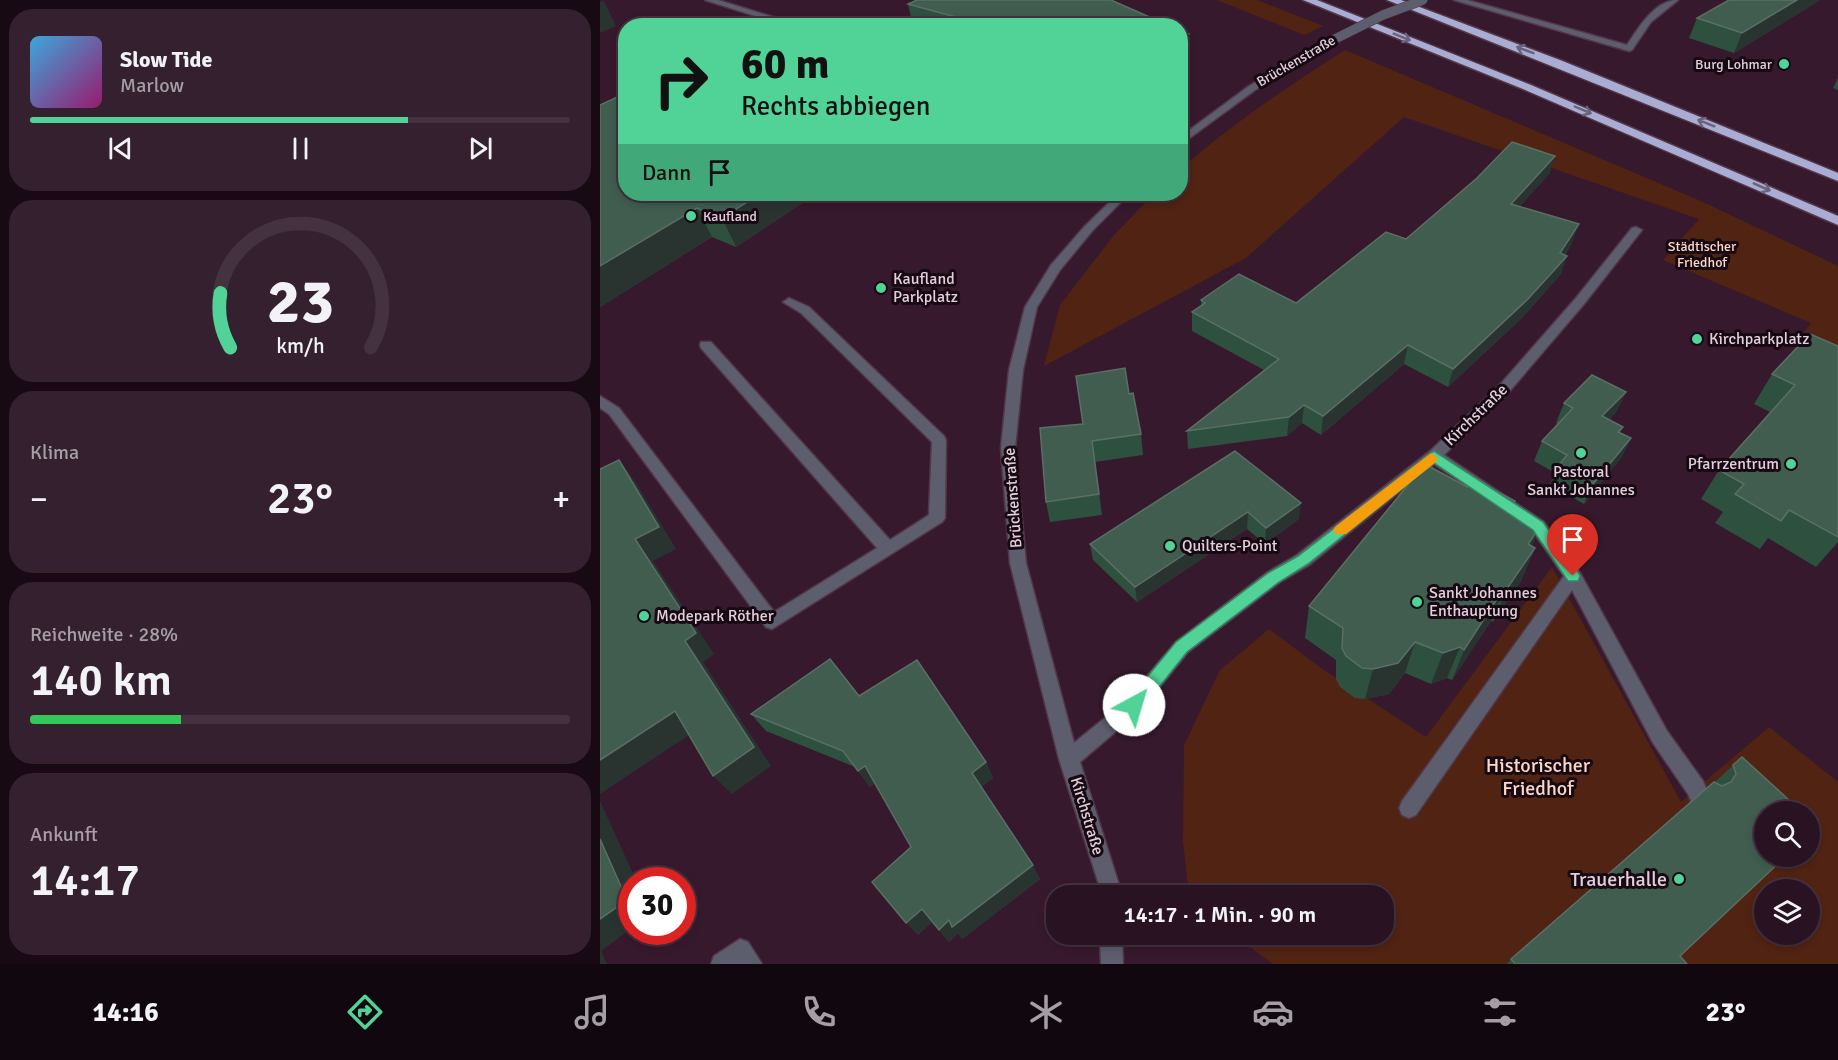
<!DOCTYPE html>
<html lang="de">
<meta charset="utf-8">
<style>
body{margin:0;font-family:Signika,sans-serif;background:#35202f;color:#f1f3f6;height:100vh;display:flex;flex-direction:column;font-size:22px;white-space:nowrap}
*{box-sizing:border-box;margin:0}
p{font-size:20px;color:#a59ea5}
.icon{flex:none;width:33px;height:33px;fill:none;stroke:currentColor;stroke-width:2;stroke-linecap:round;stroke-linejoin:round}
.map{position:relative;flex:1;overflow:hidden}
.details{display:flex;flex-direction:column;gap:9px;padding:9px;background:#170a13;width:600px}
.details>*{flex:none}
.hud{position:absolute;left:18px;top:18px;width:570px;height:183px;border-radius:24px;box-shadow:0 3px 9px #0003,0 0 0 2px #453240;background:#51d398;color:#111;overflow:hidden}
.buttons{position:absolute;left:1154px;top:801px;display:grid;gap:12px}
.buttons a{display:grid;place-items:center;width:66px;height:66px;border-radius:50%;background:#291322;box-shadow:0 3px 9px #0003,0 0 0 2px #453240;font-size:30px}
.speed{position:absolute;left:18px;top:867px;display:flex;gap:12px;font-size:30px;font-weight:700;text-align:center}
.speed>*{display:grid;place-content:center;width:78px;height:78px;border-radius:50%;background:#291322;box-shadow:0 3px 9px #0003,0 0 0 2px #453240;line-height:1}
.speed .limit{border:9px solid #d22;background:#fff;color:#111}
.pin{position:absolute;display:grid;place-items:center;width:51px;height:51px;color:#fff;margin:-62px -26px;border-radius:50% 50% 50% 0;rotate:-45deg;box-shadow:0 0 6px #0007}
.pin .icon{rotate:45deg}
.me{position:absolute;width:66px;margin:-33px;rotate:39deg;stroke-linejoin:round;filter:drop-shadow(0 0 4px #0008)}
.turn{display:flex;align-items:center;gap:21px;height:126px;padding:0 24px;font-size:27px}
.turn .icon{width:78px;height:78px;stroke-width:2.5}
.turn b{display:block;font-size:42px;line-height:51px}
.then{display:flex;align-items:center;height:57px;padding:0 24px;background:#0003;gap:12px;font-size:22px}
.big{font-size:45px;font-weight:600;line-height:1.1}
.details .widget{flex:1;display:flex;flex-direction:column;justify-content:center;gap:9px;min-width:0;padding:0 21px;border-radius:24px;background:#35202f}
.details .dial{align-items:center;gap:0}
.dial svg{height:156px;overflow:visible;fill:none;stroke:#453240;stroke-width:7;stroke-linecap:round;text-anchor:middle}
.dial text{fill:#f1f3f6;stroke:none}
.song{display:flex;align-items:center;gap:18px}
.cover{width:72px;height:72px;border-radius:9px;background:linear-gradient(135deg,hsl(200 70% 55%),hsl(320 70% 35%))}
.played{height:6px;border-radius:3px;background:linear-gradient(90deg,#51d398 70%,#453240 70%)}
.keys{display:flex;justify-content:space-around;direction:ltr}
.heat{display:flex;justify-content:space-between;align-items:center;font-size:33px;direction:ltr}
.charge{height:9px;border-radius:4px;background:linear-gradient(90deg,#34c759 28%,#453240 0)}
.trip{position:absolute;left:446px;top:885px;width:348px;height:60px;border-radius:24px;background:#291322;box-shadow:0 3px 9px #0003,0 0 0 2px #453240;font-weight:600;line-height:60px;text-align:center}
.menu{display:flex;height:96px;justify-content:space-around;align-items:center;background:#10080e;color:#a59ea5}
.menu .icon{width:42px;height:42px}
.menu .on{color:#51d398}
.menu b{font-size:27px;color:#f1f3f6}
main{display:flex;flex:1;min-height:0}
.map>svg:first-child{display:block}
.green{fill:#512312;fill-rule:evenodd}
.lines{fill:none;stroke-linecap:round;stroke-linejoin:round}
.minor-casing{stroke:#533649;stroke-width:3}
.highway-casing{stroke:#533649;stroke-width:3}
.minor{fill:#5c5e6e;fill-rule:evenodd}
.highway{fill:#a9add4;fill-rule:evenodd}
.minor-bridge-casing{stroke:#533649;stroke-width:10;stroke-linecap:butt}
.minor-bridge{stroke:#5c5e6e;stroke-width:9}
.wall{fill:#2d503f}
.shaded-wall{fill:#293431}
.building{fill:#405d50;stroke:#5a6f65;stroke-width:1.5}
.oneway{stroke:#67637d}
.route{fill:#51d398;stroke:#358963;stroke-width:1.5}
.slow{fill:#f59e0b}
.poi-dot{fill:#51d398;stroke:#160912;stroke-width:2}
.labels{text-anchor:middle;dominant-baseline:central;stroke-width:6;stroke-linejoin:round;paint-order:stroke}
.far-street-label{font-size:14px;fill:#e3cfdb;stroke:#160912}
.far-poi-label{font-size:14px;fill:#e3cfdb;stroke:#160912;text-anchor:end}
.far-park-label{font-size:14px;fill:#fdd6c8;stroke:#160912}
.poi-label{font-size:16px;fill:#e3cfdb;stroke:#160912;text-anchor:start}
.street-label{font-size:16px;fill:#e3cfdb;stroke:#160912}
.near-park-label{font-size:20px;fill:#fdd6c8;stroke:#160912}
.near-poi-label{font-size:20px;fill:#e3cfdb;stroke:#160912;text-anchor:end}
</style>
<main>
<section class="details">
<div class="widget">
<div class="song"><i class="cover"></i><div><b>Slow Tide</b><p>Marlow</p></div></div>
<div class="played"></div>
<div class="keys"><svg class="icon" aria-label="previous" viewBox="0 0 24 24"><path d="M18 5L8 12l10 7zM5 5v14"/></svg><svg class="icon" aria-label="pause" viewBox="0 0 24 24"><path d="M8 5v14M16 5v14"/></svg><svg class="icon" aria-label="next" viewBox="0 0 24 24"><path d="M6 5l10 7-10 7zM19 5v14"/></svg></div>
</div>
<div class="widget dial"><svg viewBox="0 0 100 80">
<path d="M14 69A42 42 0 1 1 86 69"/>
<path d="M14 69A42 42 0 0 1 9 41" stroke="#51d398"/>
<text x="50" y="56" font-size="32" font-weight="700">23</text>
<text x="50" y="72" font-size="11">km/h</text>
</svg></div>
<div class="widget"><p>Klima</p>
<div class="heat"><a>−</a><b class="big">23°</b><a>+</a></div>
</div>
<div class="widget"><p>Reichweite · 28%</p><b class="big">140 km</b><div class="charge"></div></div>
<div class="widget"><p>Ankunft</p><b class="big">14:17</b></div>
</section>
<div class="map">
<svg width="1238" height="964" viewBox="0 0 1238 964">
<rect width="100%" height="100%" fill="#37192d"/>
<g class="green">
<path d="M617,0H657L723,26L704,35Z"/>
<path d="M745,50L1101,201L1238,266V367L1195,344L1211,323L1063,260L1099,219L804,117L646,258L444,366L460,305L514,235L554,194H580L581,169C632,124 687,87 745,50Z"/>
<path d="M952,567L1081,802L1169,727L1238,782V964H673L634,935L783,934V896L589,895L583,841L584,745L620,670L669,629L721,668L826,737ZM1164,812H1209V856H1164ZM1164,890H1209V934H1164Z"/>
</g>
<g class="lines">
<g class="minor-casing">
<g id="minor">
<path d="M105,0H118L202,26H187Z"/>
<path d="M854,0H867L1027,45C1039,27 1055,0 1078,0L1051,22L1032,50L1029,51Z"/>
<path d="M729,39L733,42L732,44L655,90L580,145V137L649,86Z"/>
<path d="M518,194H529L493,230L460,270L437,307L423,370L415,448L426,563L474,743L528,699L576,642L668,572L697,555L829,452L898,387L976,298L1032,228L1036,227L1042,230L984,304L908,393L844,455L944,522L979,571L1067,731L1103,781L1109,796L1106,803L1099,806L1092,803L1088,794L1053,743L972,590L816,815L809,818L802,815L799,808L802,801L964,576L932,530L834,464L709,565L680,582L588,652L540,711L480,762L520,888L521,896H499L500,888L459,759L410,563L401,448L409,370L425,307L451,265L485,226Z"/>
<path d="M189,298L209,307L344,436L346,440L345,518L342,522L172,629L166,627L9,414L0,408V396L19,408L174,612L277,548L101,348L100,345L101,342H111L290,540L329,515L332,442L201,313L183,302Z"/>
<path d="M500,934H522L523,964H501Z"/>
<path d="M140,939L148,942L162,964H111L114,956Z"/>
</g>
</g>
<g class="highway-casing">
<g id="highway">
<path d="M703,0H717L931,85L1238,216V225L923,89Z"/>
<path d="M787,0H801L960,60L1238,173V181Z"/>
</g>
</g>
<use href="#minor" class="minor"/>
<use href="#highway" class="highway"/>
<g class="minor-bridge-casing">
<path id="minor-bridge" d="M729,42L783,15L823,0"/>
</g>
<use href="#minor-bridge" class="minor-bridge"/>
</g>
<g class="wall">
<path d="M1220,0L1134,53L1089,38L1097,18Z"/>
<path d="M308,4L570,26H313Z"/>
<path d="M1238,78V90L1233,88Z"/>
<path d="M0,105L216,194L136,247L112,237L0,307Z"/>
<path d="M950,173L920,206L972,243L965,255L961,274L922,318L848,387L804,364L721,435L702,423L687,436L588,449L587,431L664,370L592,331V312L601,306V300L696,303L806,239Z"/>
<path d="M1238,346V542L1216,567L1168,538L1160,549L1115,523L1123,512L1101,499L1119,470L1170,412L1154,404L1172,374Z"/>
<path d="M1026,392L1016,412L1009,420L1023,427L1020,433L1031,438L1021,458L984,504L950,484L955,473L934,461L942,441L958,424L956,423L964,403Z"/>
<path d="M529,394L541,434L543,455L495,462L502,515L450,522L446,502L483,424Z"/>
<path d="M635,451L699,519L665,544L647,529L537,602L493,560L490,544Z"/>
<path d="M867,487L915,501L911,511L940,527L932,546L935,548L921,581L893,622L891,621L852,680L847,678L831,684L805,673L789,694L765,699L755,698L740,687L736,679V660L705,638L709,606Z"/>
<path d="M259,696L386,762L393,778L381,787L440,879L362,939L358,933L349,942L332,922L318,935L311,847L275,783L270,787L255,767L166,731L151,714Z"/>
<path d="M1142,757L1080,956L1087,964H906L1115,782Z"/>
</g>
<g class="shaded-wall">
<path d="M1197,0H1220L1134,53L1142,33Z"/>
<path d="M4,1L16,26L0,33V2Z"/>
<path d="M589,34V60L580,67V40Z"/>
<path d="M955,156L950,173L906,222L911,204Z"/>
<path d="M160,194H216L136,247L122,218Z"/>
<path d="M97,208L112,237L0,307V266Z"/>
<path d="M979,224L972,243L956,268L967,256L961,274L922,318L848,387L853,369L960,253Z"/>
<path d="M808,345L804,364L721,435L723,416Z"/>
<path d="M1026,392L1016,412L993,436L1002,416Z"/>
<path d="M704,405L702,423L687,436L689,417Z"/>
<path d="M1031,438L1021,458L984,504L993,484Z"/>
<path d="M19,460L36,483L76,549L53,561L114,654L103,662L171,766L132,794L113,776L85,641L35,539Z"/>
<path d="M915,501L902,535L908,509Z"/>
<path d="M701,503L699,519L665,544L666,528Z"/>
<path d="M648,512L647,529L537,602L535,587Z"/>
<path d="M940,527L925,561L928,544Z"/>
<path d="M935,548L921,581L893,622L906,590Z"/>
<path d="M904,588L891,621L852,680L864,650Z"/>
<path d="M815,642L805,673L789,694L765,699L773,669Z"/>
<path d="M860,647L847,678L831,684L843,653Z"/>
<path d="M75,711L95,731L0,794V760Z"/>
<path d="M386,762L393,778L380,788L372,773Z"/>
<path d="M265,766L277,782L270,787L258,771Z"/>
<path d="M0,801L36,880H32V928L1,951L7,964H0Z"/>
<path d="M433,865L440,879L362,939L358,933L349,942L339,930L349,920Z"/>
<path d="M322,909L333,921L318,935L306,923Z"/>
</g>
<g class="building">
<path d="M317,0H511L570,26H389L308,4Z"/>
<path d="M1129,0H1197L1142,33L1097,18Z"/>
<path d="M580,30L589,34L580,40Z"/>
<path d="M26,93V194H160L122,218L97,208L0,266V105Z"/>
<path d="M912,142L955,156L911,204L979,224L960,253L967,256L928,299L853,369L808,345L723,416L704,405L689,417L587,431L679,359L592,312L605,303L601,300L639,274L696,303L786,232L806,239L877,178Z"/>
<path d="M1210,334L1238,346V537L1189,510L1181,521L1135,494L1144,484L1119,470L1195,385L1172,374Z"/>
<path d="M525,368L529,394L533,393L541,434L492,441L499,494L446,502L440,428L483,424L476,376Z"/>
<path d="M992,375L1026,392L1002,416L1023,427L1018,432L1031,438L993,484L959,465L967,455L942,441L973,408L964,403Z"/>
<path d="M635,451L701,503L666,528L648,512L535,587L490,544Z"/>
<path d="M19,460L59,527L35,539L96,633L85,641L154,747L113,776L75,711L0,760V469Z"/>
<path d="M825,464L867,487L873,479L915,501L908,509L940,527L928,544L935,548L906,590L904,588L864,650L860,647L843,653L815,642L798,663L773,669L762,668L746,656L742,648L743,628L709,606Z"/>
<path d="M230,659L259,696L317,660L386,762L372,773L433,865L352,927L349,920L339,930L322,909L306,923L272,882L311,847L265,766L258,771L243,751L151,714Z"/>
<path d="M1142,757L1202,812H1164V856H1186L1080,956L1087,964H915L911,959L1114,782L1122,786L1131,782L1136,774L1133,765Z"/>
<path d="M1209,818L1218,826L1209,834Z"/>
<path d="M0,839L27,900L0,919Z"/>
</g>
<defs><path id="oneway-shaft" d="M-6 0H5M1.5-3L5.5 0L1.5 3" fill="none" stroke-width="1.6" stroke-linecap="round" stroke-linejoin="round" transform="scale(1.5)"/></defs>
<g class="oneway">
<use href="#oneway-shaft" transform="translate(802 37) rotate(22)"/>
<use href="#oneway-shaft" transform="translate(925 50) rotate(-159)"/>
<use href="#oneway-shaft" transform="translate(983 110) rotate(23)"/>
<use href="#oneway-shaft" transform="translate(1106 123) rotate(-158)"/>
<use href="#oneway-shaft" transform="translate(1162 187) rotate(24)"/>
</g>
<path class="route" d="M834,451L943,522L978,572L980,576L978,581H968L933,530L834,463L708,564L679,582L587,652L540,711L534,713L528,711L526,705L528,700L576,642L668,573L698,556Z"/>
<path class="slow" d="M831,453L838,458L836,462L746,534H736L733,530L736,526Z"/>
<g class="poi-dot">
<circle cx="1184" cy="64" r="6"/>
<circle cx="91" cy="216" r="6"/>
<circle cx="281" cy="288" r="6"/>
<circle cx="1097" cy="339" r="6"/>
<circle cx="981" cy="453" r="6"/>
<circle cx="1191" cy="464" r="6"/>
<circle cx="570" cy="546" r="6"/>
<circle cx="817" cy="602" r="6"/>
<circle cx="44" cy="616" r="6"/>
<circle cx="1079" cy="879" r="6"/>
</g>
<g class="labels">
<g class="far-street-label">
<text transform="translate(696 61) rotate(-30)">Brückenstraße</text>
</g>
<g class="far-poi-label">
<text x="1172" y="64">Burg Lohmar</text>
<text x="103" y="216" text-anchor="start">Kaufland</text>
</g>
<g class="far-park-label">
<text x="1102" y="246">Städtischer<tspan x="1102" dy="16">Friedhof</tspan></text>
</g>
<g class="poi-label">
<text x="293" y="279">Kaufland<tspan x="293" dy="18">Parkplatz</tspan></text>
<text x="1109" y="339">Kirchparkplatz</text>
<text x="1179" y="464" text-anchor="end">Pfarrzentrum</text>
<text x="981" y="472" text-anchor="middle">Pastoral<tspan x="981" dy="18">Sankt Johannes</tspan></text>
<text x="582" y="546">Quilters-Point</text>
<text x="829" y="593">Sankt Johannes<tspan x="829" dy="18">Enthauptung</tspan></text>
<text x="56" y="616">Modepark Röther</text>
</g>
<g class="street-label">
<text transform="translate(876 415) rotate(-44)">Kirchstraße</text>
<text transform="translate(413 498) rotate(-94)">Brückenstraße</text>
<text transform="translate(487 816) rotate(73)">Kirchstraße</text>
</g>
<g class="near-park-label">
<text x="938" y="765">Historischer<tspan x="938" dy="23">Friedhof</tspan></text>
</g>
<g class="near-poi-label">
<text x="1067" y="879">Trauerhalle</text>
</g>
</g>
</svg>
<div class="buttons">
<a><svg class="icon" aria-label="search" viewBox="0 0 24 24"><circle cx="10" cy="10" r="6"/><path d="M15 15l6 6"/></svg></a>
<a><svg class="icon" aria-label="layers" viewBox="0 0 24 24"><path d="M12 4l9 5-9 5-9-5zM3 14l9 5 9-5"/></svg></a>
</div>
<div class="speed"><div class="limit">30</div></div>
<div class="pin" style="left:973px;top:576px;background:#d93025"><svg class="icon" aria-label="arrive" viewBox="0 0 24 24"><path d="M6 21V4h12l-3 4 3 4H6"/></svg></div>
<svg class="me" style="left:534px;top:705px" viewBox="-20 -20 40 40"><circle r="19" fill="#fff"/><path d="M0-13L10 11 0 6-10 11z" fill="#51d398"/></svg>
<div class="trip">14:17 · 1 Min. · 90 m</div>
<div class="hud">
<div class="turn"><svg class="icon" aria-label="right" viewBox="0 0 24 24"><path d="M7 20v-9h11M14 6l5 5-5 5"/></svg><div><b>60 m</b>Rechts abbiegen</div></div>
<div class="then">Dann<svg class="icon" aria-label="arrive" viewBox="0 0 24 24"><path d="M6 21V4h12l-3 4 3 4H6"/></svg></div>
</div>
</div>
</main>
<nav class="menu">
<b>14:16</b>
<svg class="icon on" aria-label="directions" viewBox="0 0 24 24"><path d="M12 3l9 9-9 9-9-9zM9 14v-3h6M13 9l2 2-2 2"/></svg>
<svg class="icon" aria-label="music" viewBox="0 0 24 24"><path d="M9 18V5l10-2v13"/><circle cx="6" cy="18" r="3"/><circle cx="16" cy="16" r="3"/></svg>
<svg class="icon" aria-label="phone" viewBox="0 0 24 24"><path d="M5 4h4l2 5-3 2q2 4 5 5l2-3 5 2v4C11 20 4 13 5 4z"/></svg>
<svg class="icon" aria-label="climate" viewBox="0 0 24 24"><path d="M12 3v18M4 7l16 10M4 17L20 7"/></svg>
<svg class="icon" aria-label="car" viewBox="0 0 24 24"><path d="M5 17H2v-5l4-1 3-4h7l3 4 3 1v5h-3M9 17h6M6 11h13"/><circle cx="7" cy="17" r="2"/><circle cx="17" cy="17" r="2"/></svg>
<svg class="icon" aria-label="filters" viewBox="0 0 24 24"><path d="M4 7h16M4 17h16"/><circle cx="9" cy="7" r="2"/><circle cx="15" cy="17" r="2"/></svg>
<b>23°</b>
</nav>
